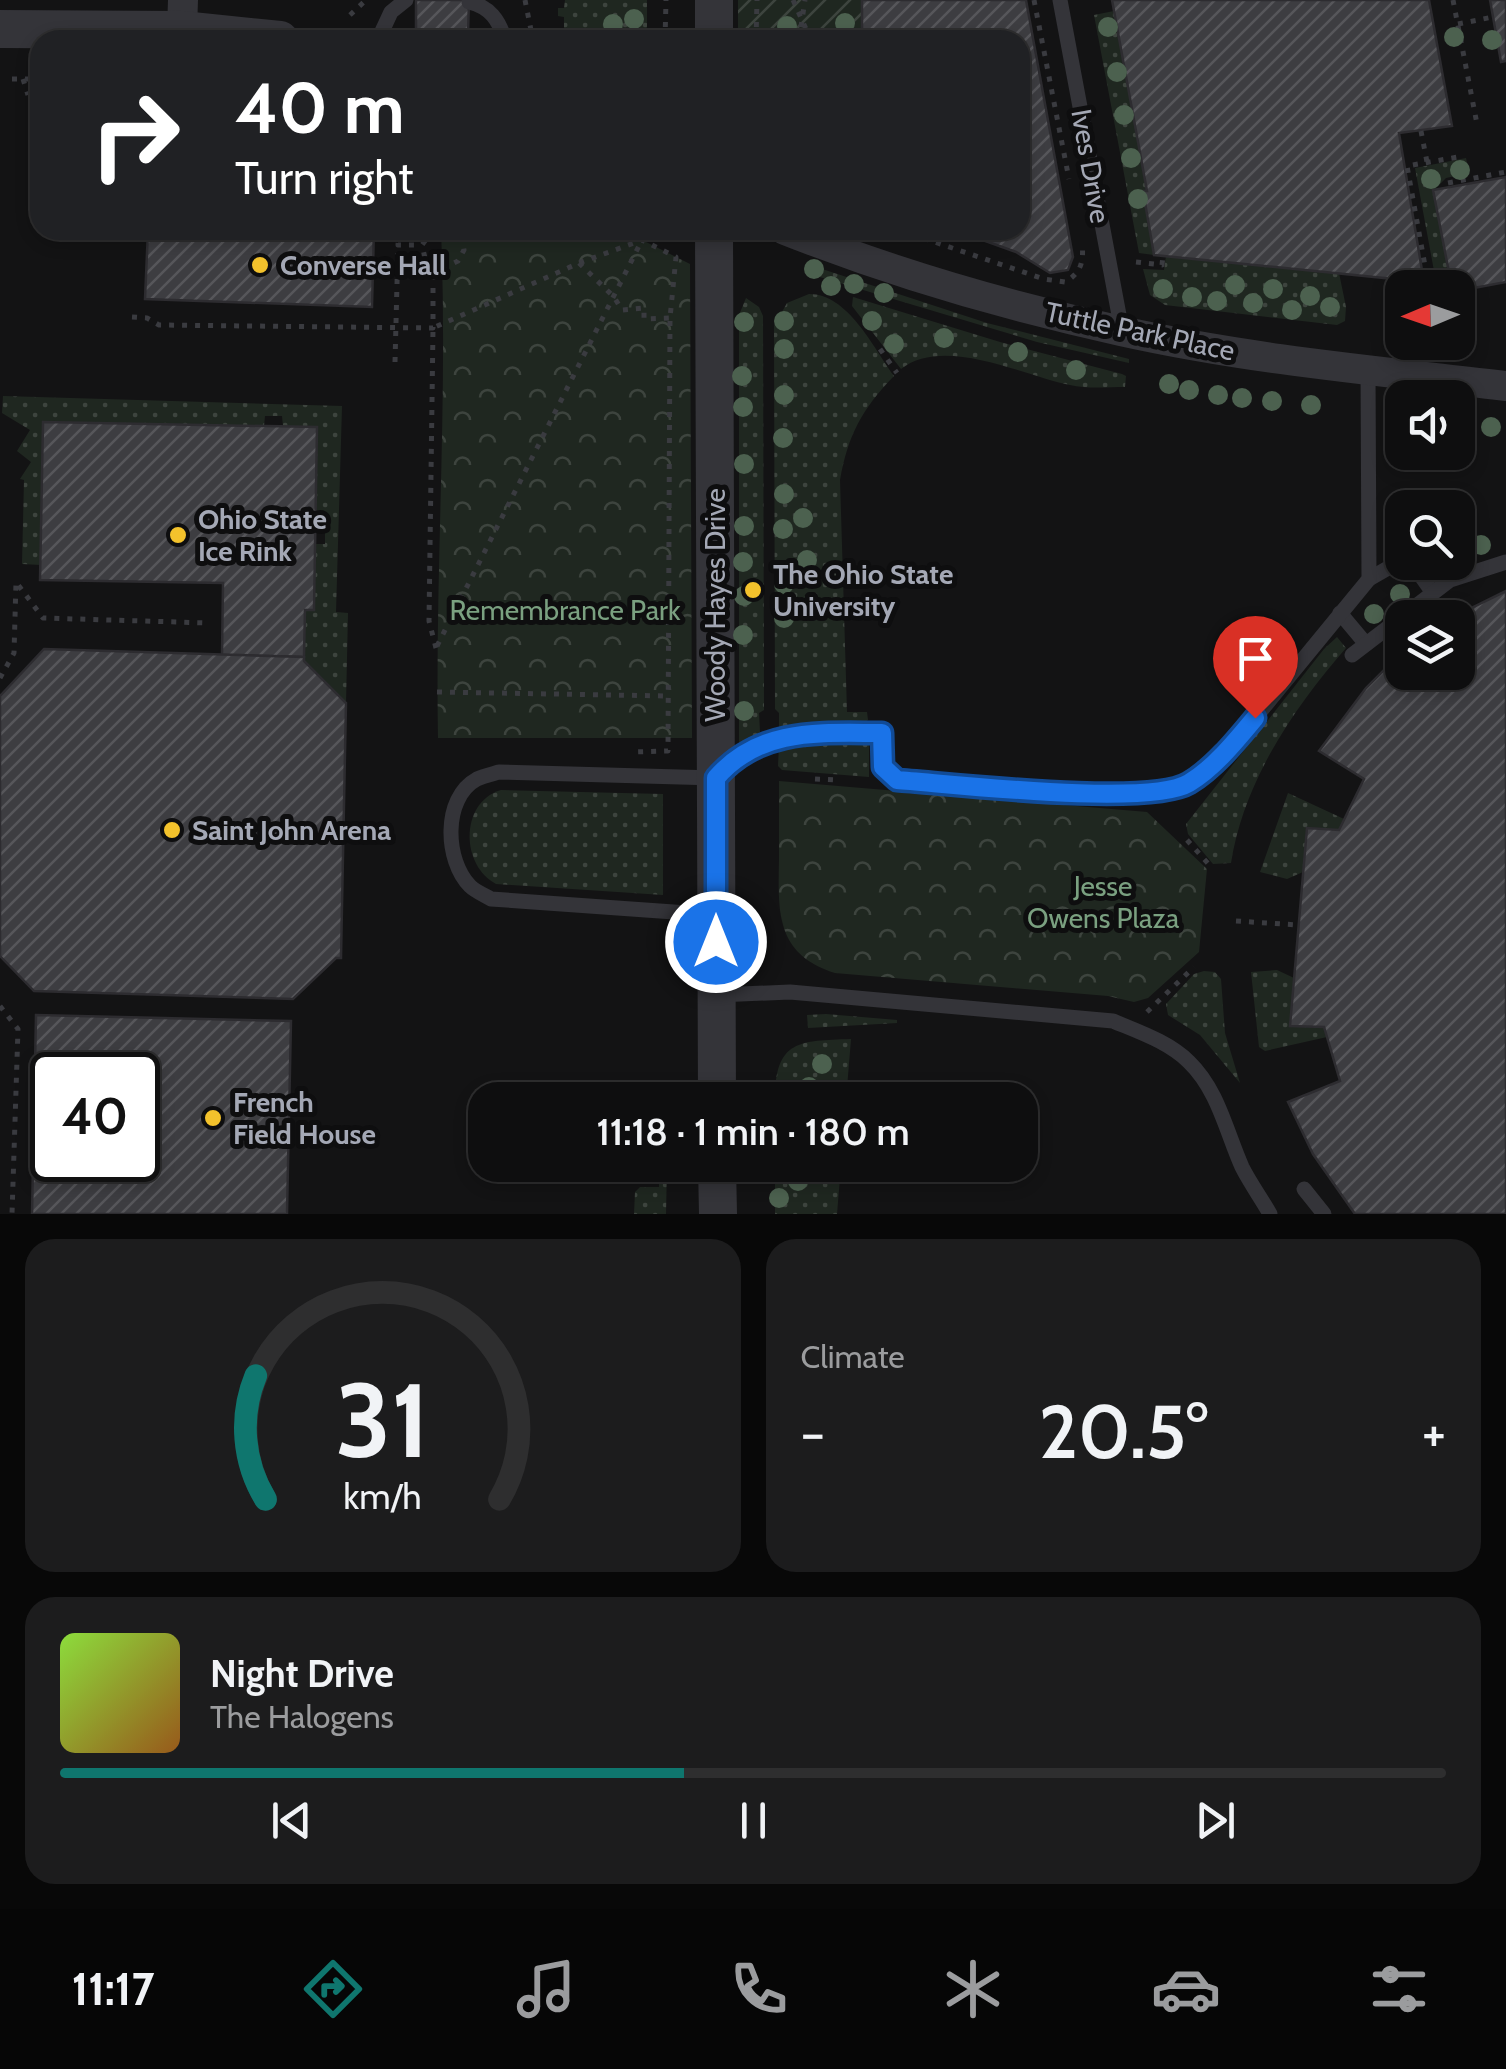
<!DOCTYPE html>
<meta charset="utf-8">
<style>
body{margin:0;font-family:Cabin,sans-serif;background:#1c1c1d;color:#f1f3f6;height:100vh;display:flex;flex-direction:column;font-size:38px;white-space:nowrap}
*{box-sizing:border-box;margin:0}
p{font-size:32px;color:#9b9c9e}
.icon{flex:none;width:55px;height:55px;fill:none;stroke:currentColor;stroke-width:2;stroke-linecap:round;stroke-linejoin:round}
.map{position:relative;height:1214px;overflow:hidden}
.details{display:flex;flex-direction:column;gap:25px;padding:25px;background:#080808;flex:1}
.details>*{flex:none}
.guide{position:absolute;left:30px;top:30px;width:1000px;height:210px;border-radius:30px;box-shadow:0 5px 15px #0003,0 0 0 2px #2e2e2f;background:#202124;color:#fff;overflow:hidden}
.needle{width:65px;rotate:268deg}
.fabs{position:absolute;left:1385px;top:270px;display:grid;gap:20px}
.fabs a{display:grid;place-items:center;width:90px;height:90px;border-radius:20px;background:#0e0e0f;box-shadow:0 5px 15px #0003,0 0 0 2px #2e2e2f;font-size:50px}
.speed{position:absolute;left:30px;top:1052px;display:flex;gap:20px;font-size:50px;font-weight:700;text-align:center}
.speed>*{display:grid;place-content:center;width:130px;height:130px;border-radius:50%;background:#0e0e0f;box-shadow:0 5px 15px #0003,0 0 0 2px #2e2e2f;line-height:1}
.speed .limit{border:5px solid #111;border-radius:15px;background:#fff;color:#111}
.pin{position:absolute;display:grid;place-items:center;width:85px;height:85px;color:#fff;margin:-102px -42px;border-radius:50% 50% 50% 0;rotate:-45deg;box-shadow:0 0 10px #0007}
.pin .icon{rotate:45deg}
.me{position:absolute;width:110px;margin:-55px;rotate:0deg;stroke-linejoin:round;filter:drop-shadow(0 0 8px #0008)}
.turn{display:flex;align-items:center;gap:35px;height:210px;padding:0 40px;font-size:45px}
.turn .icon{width:130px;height:130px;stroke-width:2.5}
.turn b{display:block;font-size:70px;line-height:85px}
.big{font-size:75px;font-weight:600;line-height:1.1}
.details .widget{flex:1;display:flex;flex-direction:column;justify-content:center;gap:15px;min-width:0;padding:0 35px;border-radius:30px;background:#1c1c1d}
.details .dial{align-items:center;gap:0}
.dial svg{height:260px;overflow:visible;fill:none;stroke:#2e2e2f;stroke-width:7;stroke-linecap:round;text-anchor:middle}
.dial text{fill:#f1f3f6;stroke:none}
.song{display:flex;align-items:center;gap:30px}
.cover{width:120px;height:120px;border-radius:15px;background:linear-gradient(135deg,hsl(90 70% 55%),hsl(30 70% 35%))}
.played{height:10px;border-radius:5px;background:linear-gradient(90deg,#0f766e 45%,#2e2e2f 45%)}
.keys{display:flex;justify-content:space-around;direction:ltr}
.heat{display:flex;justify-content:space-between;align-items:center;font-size:55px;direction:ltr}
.details .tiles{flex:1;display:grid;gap:25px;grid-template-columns:1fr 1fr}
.widget:last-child{grid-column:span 2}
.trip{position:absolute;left:468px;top:1082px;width:570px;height:100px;border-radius:30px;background:#0e0e0f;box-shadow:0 5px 15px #0003,0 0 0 2px #2e2e2f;font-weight:600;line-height:100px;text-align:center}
.dock{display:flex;height:160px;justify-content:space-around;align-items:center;background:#060606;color:#9b9c9e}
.dock .icon{width:70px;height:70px}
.dock .current{color:#0f766e}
.dock b{font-size:45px;color:#f1f3f6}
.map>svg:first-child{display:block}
.grass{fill:url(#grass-dots)}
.forest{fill:url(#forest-crowns)}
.garden{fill:url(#garden-furrows)}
.building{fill:url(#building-hatch);stroke:#2d2c30;stroke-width:2.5;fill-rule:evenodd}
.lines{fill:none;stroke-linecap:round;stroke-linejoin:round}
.path{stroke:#3a3b40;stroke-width:5;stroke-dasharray:5 8;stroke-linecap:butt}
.service{stroke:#343439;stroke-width:15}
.minor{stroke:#343439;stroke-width:30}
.tertiary{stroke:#343439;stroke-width:38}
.tree{fill:#4c614f}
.route-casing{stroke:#114b97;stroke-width:25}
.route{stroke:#1a73e8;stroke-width:18}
.poi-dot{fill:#f3c22c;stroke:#0e0e0f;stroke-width:4}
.labels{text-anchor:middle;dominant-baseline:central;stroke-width:10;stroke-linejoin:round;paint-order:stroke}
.street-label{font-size:28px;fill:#a4a8b5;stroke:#0e0e0f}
.poi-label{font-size:28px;font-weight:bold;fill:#a4a8b5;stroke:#0e0e0f;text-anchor:start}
.park-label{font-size:28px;fill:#7aa080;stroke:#0e0e0f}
</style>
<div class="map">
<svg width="1506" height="1214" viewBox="0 0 1506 1214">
<defs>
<pattern id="grass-dots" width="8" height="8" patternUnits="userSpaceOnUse" patternTransform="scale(2.5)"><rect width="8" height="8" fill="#1f2720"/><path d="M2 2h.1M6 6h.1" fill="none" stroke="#3d443e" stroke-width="1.8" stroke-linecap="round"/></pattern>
<pattern id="forest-crowns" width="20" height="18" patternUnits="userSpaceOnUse" patternTransform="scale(2.5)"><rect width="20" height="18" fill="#1f2720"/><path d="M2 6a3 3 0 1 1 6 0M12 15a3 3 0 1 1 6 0" fill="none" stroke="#3d443e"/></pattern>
<pattern id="garden-furrows" width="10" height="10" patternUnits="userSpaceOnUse" patternTransform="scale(2.5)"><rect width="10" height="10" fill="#1f2720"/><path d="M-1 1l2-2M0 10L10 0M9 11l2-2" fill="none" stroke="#3d443e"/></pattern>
<pattern id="building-hatch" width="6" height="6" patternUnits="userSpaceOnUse" patternTransform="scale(2.5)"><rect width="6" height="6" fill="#3d3d41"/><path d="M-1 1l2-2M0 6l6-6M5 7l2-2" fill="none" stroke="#56565a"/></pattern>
</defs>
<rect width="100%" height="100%" fill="#131314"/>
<g class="grass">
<path d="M565,0H647V29H624L602,40H557V32H564V17L558,16V8H564Z"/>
<path d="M1114,11L1147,191L1143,192L1154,255L1139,253L1094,15Z"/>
<path d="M1466,158L1469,173L1446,178L1433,191L1452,287H1437L1415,168Z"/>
<path d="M1166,256L1339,273L1346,307L1345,321L1337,325L1165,305L1150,295L1143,269L1164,270Z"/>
<path d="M804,267L819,268L987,323L1129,359V363L1037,342L813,275Z"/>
<path d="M809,294C848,294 873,347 894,376C862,409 848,435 840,480L847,712H867L868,720L862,724L779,727V713L775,709L774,326L787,303Z"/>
<path d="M853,297L1000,342L1122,374L1126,376L1125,387C1107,387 1087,389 1070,385C1024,376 944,335 901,369L852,306Z"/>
<path d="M746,298L759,307L763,316L764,710L759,713L760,732L743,743L739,742V315Z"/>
<path d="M3,396L342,406L336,612L348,613L346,703L304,661L305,610H314L315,544H325V526H316L317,427L283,426L282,416H265L264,426L43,422L41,565L22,564L24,480L20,479L31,462L17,451L30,430L2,413Z"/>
<path d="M1337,637L1346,648C1293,709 1244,781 1231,863L1213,864L1188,834L1186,824L1324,649Z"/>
<path d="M863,740L869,745V777L782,770L778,766L779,746L798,741Z"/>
<path d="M501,790L663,794V895L496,884C460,865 460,802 501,790Z"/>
<path d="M1288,793L1344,819L1339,830L1307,828L1303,872L1287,879L1260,872Z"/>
<path d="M1277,970L1294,978L1290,1025L1324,1027L1327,1037L1265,1051L1259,1047L1251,972Z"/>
<path d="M1204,971L1215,972L1221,979L1225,1033L1240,1083L1200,1035L1168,1015L1166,1004L1194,974Z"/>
<path d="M826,1014L897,1020V1023L808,1028L807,1015Z"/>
<path d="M851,1039L846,1100H775C775,1039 800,1041 851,1039Z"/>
<path d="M659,1165H667L666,1214H634L635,1192L640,1187H659Z"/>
<path d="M775,1165H841L837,1214H775Z"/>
</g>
<g class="forest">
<path d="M441,230H634L642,240L690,264L692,738H438C435,569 448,399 441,230Z"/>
<path d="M779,781L1147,812L1207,869L1199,952L1148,998L1134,1002L1108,996L835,973C776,954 778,913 779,860C779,833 779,807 779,781Z"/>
</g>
<rect class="garden" x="738" y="0" width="124" height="40"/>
<g class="building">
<path d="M416,0H469L468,35L416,34Z"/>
<path d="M862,0H1026L1073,257L1068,270L1050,273L1016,252L977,238L976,230H1020V40H862Z"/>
<path d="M1112,0H1429L1452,126L1399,133L1424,282L1154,255L1143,191H1147Z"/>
<path d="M1490,0H1506V61L1501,62Z"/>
<path d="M1506,177V282L1458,291V288H1452L1433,190Z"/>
<path d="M148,230H374L372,307L145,299Z"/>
<path d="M43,422L317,427L314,610H305L304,657L222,655L223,583L40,580Z"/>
<path d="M1506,591V1214H1355L1313,1154L1288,1102L1340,1081L1324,1027L1290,1026L1307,828L1339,830L1364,779L1319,751L1366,688L1402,652V672H1458V618H1451Z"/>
<path d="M44,649L304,657V661L346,703L341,958H336L293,999L34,991L0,956V696Z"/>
<path d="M36,1015L291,1021L287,1214H32ZM52,1075H138V1160H52Z"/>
</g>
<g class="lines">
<g class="path">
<path d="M525,0L533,40"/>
<path d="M793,0L811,40"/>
<path d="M1034,0L1069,179"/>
<path d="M1453,0L1477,124"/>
<path d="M350,15L366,0"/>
<path d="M1458,24L1493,17"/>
<path d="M665,40L666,0"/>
<path d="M756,40L757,0"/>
<path d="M799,40L805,0"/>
<path d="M12,79H40"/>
<path d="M23,79L28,95"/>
<path d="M1421,131L1427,162"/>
<path d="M1448,183L1506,172"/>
<path d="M399,230L398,245H420"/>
<path d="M433,230L422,245L425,258L443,268L458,261L464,250L462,237L455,230"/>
<path d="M899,230L1044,279L1065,282C1081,273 1084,262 1082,243"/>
<path d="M1136,262L1162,265L1163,255"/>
<path d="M579,263L614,297L622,310L644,308V319L670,318"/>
<path d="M1429,288L1407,166L1458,157"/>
<path d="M132,317L147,318L159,325L433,328V264"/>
<path d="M880,349L897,373"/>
<path d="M395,362L398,245"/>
<path d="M437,646L642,240L641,230"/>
<path d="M436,648L429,621L433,328L579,263L642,240L676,257L670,318L668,751L632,752"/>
<path d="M0,678L14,653L16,582L43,618L209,623"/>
<path d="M437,692L669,696"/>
<path d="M815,779L836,780"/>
<path d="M1187,840L1212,868"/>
<path d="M1236,921L1298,925"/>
<path d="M0,1006L18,1029L12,1214"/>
<path d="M1147,1012L1194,967"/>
</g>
<g class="service">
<path d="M1060,0L1122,331"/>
<path d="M469,2C490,7 499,20 505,40"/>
<path d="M378,40L391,12L406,0"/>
<path d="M1411,562L1433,593"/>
<path d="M1369,579L1402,560"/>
<path d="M1340,613L1366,644"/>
<path d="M1352,655L1450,580L1506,562"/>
<path d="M716,915L491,899C484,895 475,891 470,886C445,861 442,798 477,779C483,776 492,774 499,772L716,778C759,727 821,733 882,733L883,767L897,780L1049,791L1164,793L1189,783L1232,746L1369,579L1368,369"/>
<path d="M717,995L790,992L1113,1021C1139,1032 1169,1042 1189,1062C1218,1090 1226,1131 1242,1167C1250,1183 1261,1198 1270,1214"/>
<path d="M1304,1189L1324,1214"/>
</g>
<g class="minor">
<path d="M182,30L183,0"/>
<path d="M785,230C894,273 1007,306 1121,331C1247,359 1378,371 1506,386"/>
</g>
<g class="tertiary">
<path d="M0,29L182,30L280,40"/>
<path d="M714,40V0"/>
<path d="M714,230L717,1100"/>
<path d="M717,1165L718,1214"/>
</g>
</g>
<g class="tree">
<circle cx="634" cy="19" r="10"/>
<circle cx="845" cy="23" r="10"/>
<circle cx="613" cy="24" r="10"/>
<circle cx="787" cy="26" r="10"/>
<circle cx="1108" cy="27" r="10"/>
<circle cx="1454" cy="37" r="10"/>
<circle cx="1492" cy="40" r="10"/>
<circle cx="1117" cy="72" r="10"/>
<circle cx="1124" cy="115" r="10"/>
<circle cx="1131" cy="158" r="10"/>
<circle cx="1460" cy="170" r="10"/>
<circle cx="1431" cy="179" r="10"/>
<circle cx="1138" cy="199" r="10"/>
<circle cx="814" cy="269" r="10"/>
<circle cx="854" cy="284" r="10"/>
<circle cx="1235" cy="285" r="10"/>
<circle cx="831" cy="286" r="10"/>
<circle cx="1163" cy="289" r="10"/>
<circle cx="1273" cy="289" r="10"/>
<circle cx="884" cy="293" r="10"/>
<circle cx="1310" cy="296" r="10"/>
<circle cx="1192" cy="297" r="10"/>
<circle cx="1217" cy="301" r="10"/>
<circle cx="1253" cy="303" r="10"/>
<circle cx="1330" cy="307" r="10"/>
<circle cx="1292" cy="310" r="10"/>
<circle cx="784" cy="321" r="10"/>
<circle cx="872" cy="321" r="10"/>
<circle cx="744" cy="322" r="10"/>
<circle cx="944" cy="338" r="10"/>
<circle cx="894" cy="344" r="10"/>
<circle cx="784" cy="349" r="10"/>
<circle cx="1018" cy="352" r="10"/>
<circle cx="1076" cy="370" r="10"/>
<circle cx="742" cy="376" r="10"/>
<circle cx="1169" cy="384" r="10"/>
<circle cx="1189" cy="390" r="10"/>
<circle cx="784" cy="395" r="10"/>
<circle cx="1218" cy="395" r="10"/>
<circle cx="1242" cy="398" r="10"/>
<circle cx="1272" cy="401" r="10"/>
<circle cx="1311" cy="405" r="10"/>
<circle cx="743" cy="407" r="10"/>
<circle cx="1491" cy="427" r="10"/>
<circle cx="783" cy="438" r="10"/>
<circle cx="744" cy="464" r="10"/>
<circle cx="784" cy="494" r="10"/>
<circle cx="803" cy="518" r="10"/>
<circle cx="744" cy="526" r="10"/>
<circle cx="783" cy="529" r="10"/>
<circle cx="1481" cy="545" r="10"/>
<circle cx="807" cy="560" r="10"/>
<circle cx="743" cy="562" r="10"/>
<circle cx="784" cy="584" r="10"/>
<circle cx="1400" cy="594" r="10"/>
<circle cx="744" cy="596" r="10"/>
<circle cx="808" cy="606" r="10"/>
<circle cx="1374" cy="614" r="10"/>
<circle cx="784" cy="618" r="10"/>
<circle cx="743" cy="635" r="10"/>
<circle cx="744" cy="711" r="10"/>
<circle cx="822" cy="1064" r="10"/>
<circle cx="809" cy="1087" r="10"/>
<circle cx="798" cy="1181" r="10"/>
<circle cx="779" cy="1198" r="10"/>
</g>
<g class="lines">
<g class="route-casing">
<path id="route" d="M716,942V778C760,727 821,733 882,733L883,767L897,780C953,784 1149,807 1189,783C1214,768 1236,741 1255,718"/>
</g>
<use href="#route" class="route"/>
</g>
<g class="poi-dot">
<circle cx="260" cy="265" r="10"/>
<circle cx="178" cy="535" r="10"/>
<circle cx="753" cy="590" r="10"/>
<circle cx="172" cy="830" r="10"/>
<circle cx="213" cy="1118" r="10"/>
</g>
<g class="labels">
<g class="street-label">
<text transform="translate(1091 166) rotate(80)">Ives Drive</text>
<text transform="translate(1140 331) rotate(12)">Tuttle Park Place</text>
<text transform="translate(715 605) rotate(-90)">Woody Hayes Drive</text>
</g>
<g class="poi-label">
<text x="280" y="265">Converse Hall</text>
<text x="198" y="519">Ohio State<tspan x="198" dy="32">Ice Rink</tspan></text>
<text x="773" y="574">The Ohio State<tspan x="773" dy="32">University</tspan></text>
<text x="192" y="830">Saint John Arena</text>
<text x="233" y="1102">French<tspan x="233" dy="32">Field House</tspan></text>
</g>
<g class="park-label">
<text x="565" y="610">Remembrance Park</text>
<text x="1103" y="886">Jesse<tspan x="1103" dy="32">Owens Plaza</tspan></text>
</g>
</g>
</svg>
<div class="fabs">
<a><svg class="needle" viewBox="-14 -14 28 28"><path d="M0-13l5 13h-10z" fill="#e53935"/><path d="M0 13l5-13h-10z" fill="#9b9c9e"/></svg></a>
<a><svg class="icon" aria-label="sound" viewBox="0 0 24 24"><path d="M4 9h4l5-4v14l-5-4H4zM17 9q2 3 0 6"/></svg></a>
<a><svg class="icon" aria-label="search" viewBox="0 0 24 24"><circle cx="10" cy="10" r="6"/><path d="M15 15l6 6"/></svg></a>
<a><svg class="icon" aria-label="layers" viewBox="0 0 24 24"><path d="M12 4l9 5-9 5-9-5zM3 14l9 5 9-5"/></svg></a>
</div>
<div class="speed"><div class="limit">40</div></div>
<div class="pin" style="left:1255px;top:718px;background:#d93025"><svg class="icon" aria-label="arrive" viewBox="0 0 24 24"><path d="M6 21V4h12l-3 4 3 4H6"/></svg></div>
<svg class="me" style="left:716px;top:942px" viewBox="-20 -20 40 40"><circle r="17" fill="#1a73e8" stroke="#fff" stroke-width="3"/><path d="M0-11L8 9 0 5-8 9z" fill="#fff"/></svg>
<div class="trip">11:18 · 1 min · 180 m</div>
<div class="guide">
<div class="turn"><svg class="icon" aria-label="right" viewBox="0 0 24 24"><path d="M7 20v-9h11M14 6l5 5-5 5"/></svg><div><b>40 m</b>Turn right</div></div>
</div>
</div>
<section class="details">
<div class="tiles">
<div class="widget dial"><svg viewBox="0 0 100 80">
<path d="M14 69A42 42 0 1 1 86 69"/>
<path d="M14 69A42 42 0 0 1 11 31" stroke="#0f766e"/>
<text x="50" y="56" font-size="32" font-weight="700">31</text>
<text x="50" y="72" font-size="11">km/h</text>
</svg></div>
<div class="widget"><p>Climate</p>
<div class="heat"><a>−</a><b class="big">20.5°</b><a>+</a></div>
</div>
<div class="widget">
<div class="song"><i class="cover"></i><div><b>Night Drive</b><p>The Halogens</p></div></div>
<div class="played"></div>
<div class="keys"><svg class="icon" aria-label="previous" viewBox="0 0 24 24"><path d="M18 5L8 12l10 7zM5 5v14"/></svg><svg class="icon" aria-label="pause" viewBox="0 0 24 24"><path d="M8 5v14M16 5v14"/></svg><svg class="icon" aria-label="next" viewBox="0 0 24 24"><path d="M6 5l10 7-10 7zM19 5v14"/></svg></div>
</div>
</div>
</section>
<nav class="dock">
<b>11:17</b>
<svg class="icon current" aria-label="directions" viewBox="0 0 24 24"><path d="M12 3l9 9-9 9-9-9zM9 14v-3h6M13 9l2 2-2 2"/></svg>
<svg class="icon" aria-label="music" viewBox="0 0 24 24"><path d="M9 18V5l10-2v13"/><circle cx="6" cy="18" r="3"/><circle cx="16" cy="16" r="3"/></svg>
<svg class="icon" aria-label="phone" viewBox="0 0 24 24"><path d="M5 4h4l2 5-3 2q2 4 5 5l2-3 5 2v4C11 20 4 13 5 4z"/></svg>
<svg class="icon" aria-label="climate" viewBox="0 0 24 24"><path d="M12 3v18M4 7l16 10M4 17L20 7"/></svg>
<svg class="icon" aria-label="car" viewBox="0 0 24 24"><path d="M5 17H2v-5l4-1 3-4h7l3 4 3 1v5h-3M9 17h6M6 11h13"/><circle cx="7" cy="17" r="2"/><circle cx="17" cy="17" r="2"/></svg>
<svg class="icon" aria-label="filters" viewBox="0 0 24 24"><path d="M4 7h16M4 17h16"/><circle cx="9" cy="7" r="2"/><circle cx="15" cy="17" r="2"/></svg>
</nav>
